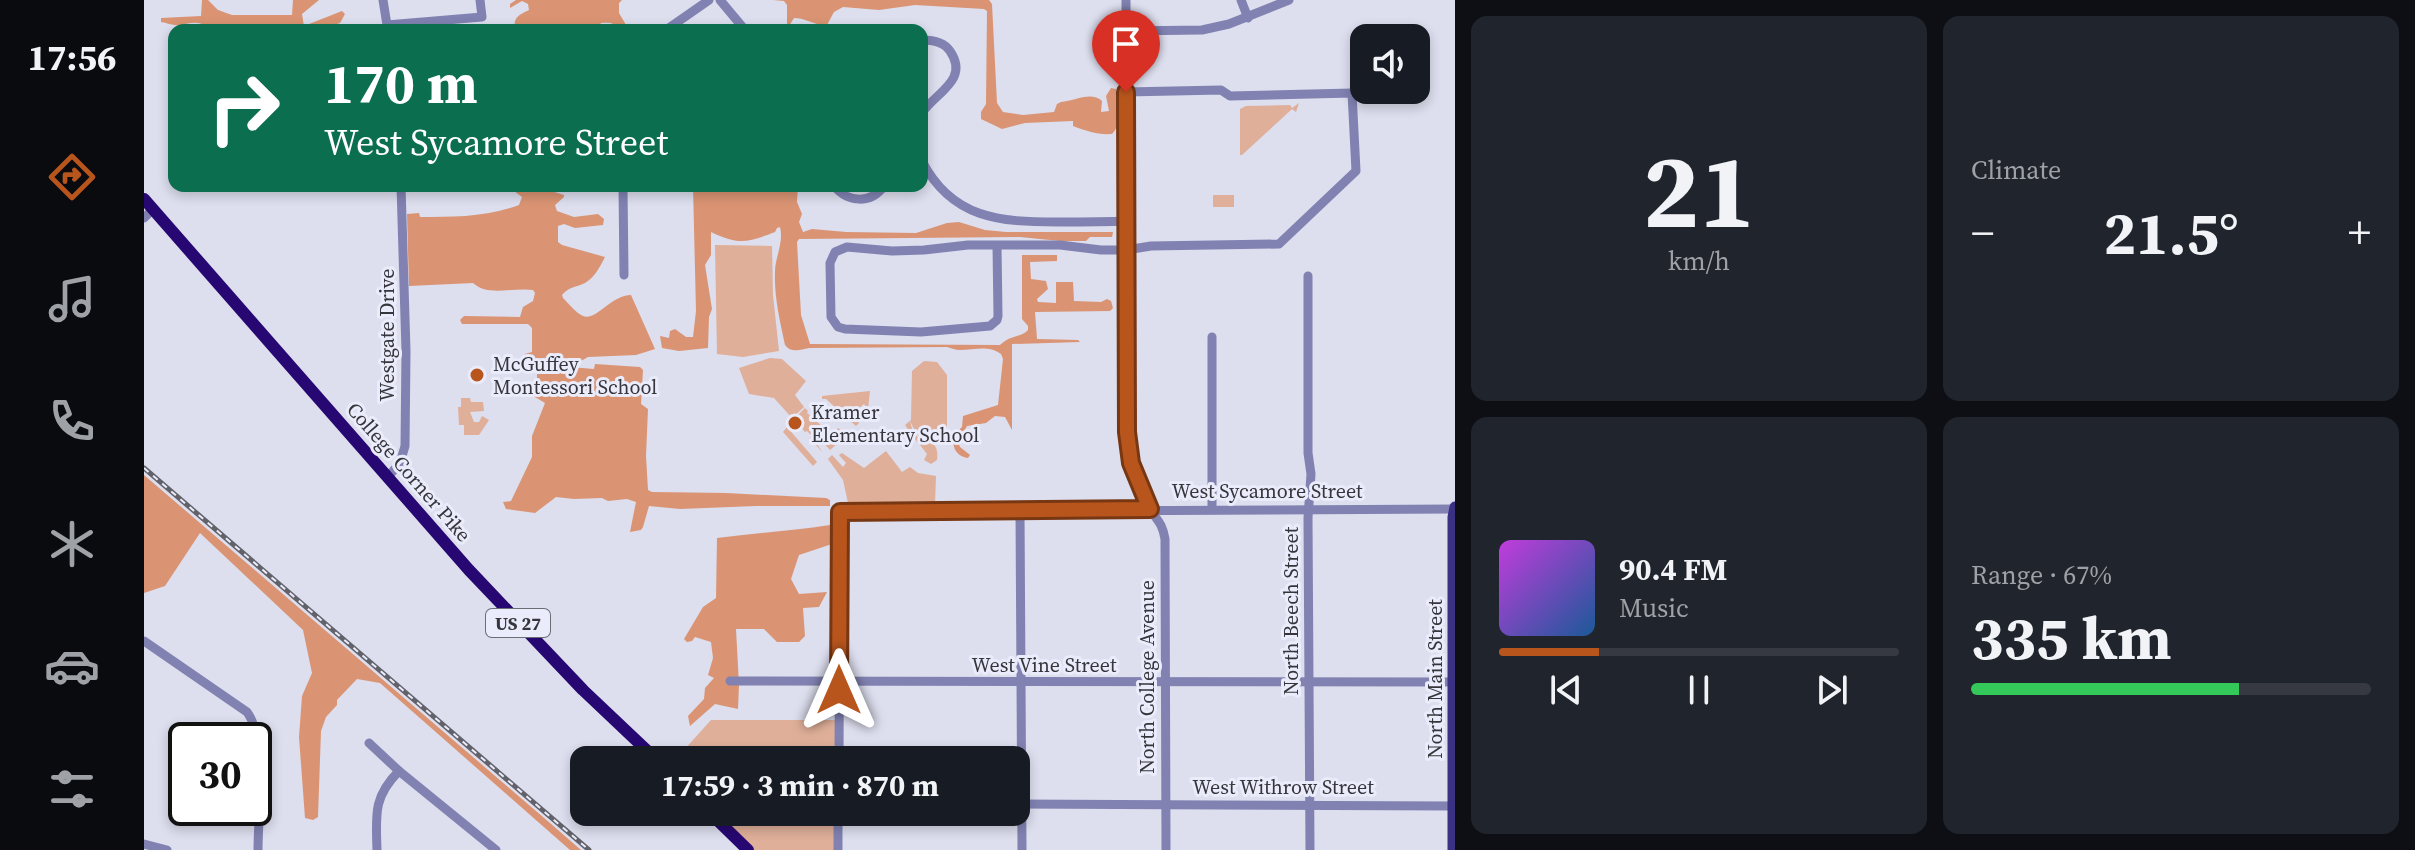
<!DOCTYPE html>
<meta charset="utf-8">
<style>
body{margin:0;font-family:"Source Serif 4",serif;background:#20242c;color:#f1f3f6;height:100vh;display:flex;flex-direction:column;font-size:30px;white-space:nowrap}
*{box-sizing:border-box;margin:0}
p{font-size:26px;color:#9ea1a6}
.icon{flex:none;width:44px;height:44px;fill:none;stroke:currentColor;stroke-width:2;stroke-linecap:round;stroke-linejoin:round}
.map{position:relative;flex:1;overflow:hidden}
.panel{display:flex;flex-direction:column;gap:16px;padding:16px;background:#0d0f14;width:960px}
.panel>*{flex:none}
.guide{position:absolute;left:24px;top:24px;width:760px;height:168px;border-radius:16px;box-shadow:0 4px 12px #0003;background:#0b6e4f;color:#fff;overflow:hidden}
.controls{position:absolute;left:1206px;top:24px;display:grid;gap:16px}
.controls a{display:grid;place-items:center;width:80px;height:80px;border-radius:16px;background:#171b24;box-shadow:0 4px 12px #0003;font-size:40px}
.speed{position:absolute;left:24px;top:722px;display:flex;gap:16px;font-size:40px;font-weight:700;text-align:center}
.speed>*{display:grid;place-content:center;width:104px;height:104px;border-radius:50%;background:#171b24;box-shadow:0 4px 12px #0003;line-height:1}
.speed .limit{border:4px solid #111;border-radius:12px;background:#fff;color:#111}
.pin{position:absolute;display:grid;place-items:center;width:68px;height:68px;color:#fff;margin:-82px -34px;border-radius:50% 50% 50% 0;rotate:-45deg;box-shadow:0 0 8px #0007}
.pin .icon{rotate:45deg}
.me{position:absolute;width:88px;margin:-44px;rotate:0deg;stroke-linejoin:round;filter:drop-shadow(0 0 6px #0008)}
.turn{display:flex;align-items:center;gap:28px;height:168px;padding:0 24px;font-size:36px}
.turn .icon{width:104px;height:104px;stroke-width:2.5}
.turn b{display:block;font-size:56px;line-height:68px}
.big{font-size:60px;font-weight:700;line-height:1.1}
.panel .card{flex:1;display:flex;flex-direction:column;justify-content:center;gap:12px;min-width:0;padding:0 28px;border-radius:16px;background:#20242c}
.panel .dial{align-items:center;gap:0}
.dial b{font-size:104px;line-height:1}
.song{display:flex;align-items:center;gap:24px}
.cover{width:96px;height:96px;border-radius:12px;background:linear-gradient(135deg,hsl(290 70% 55%),hsl(210 70% 35%))}
.played{height:8px;border-radius:4px;background:linear-gradient(90deg,#b8551d 25%,#363941 25%)}
.keys{display:flex;justify-content:space-around;direction:ltr}
.heat{display:flex;justify-content:space-between;align-items:center;font-size:44px;direction:ltr}
.charge{height:12px;border-radius:6px;background:linear-gradient(90deg,#34c759 67%,#363941 0)}
.panel .tiles{flex:1;display:grid;gap:16px;grid-template-columns:repeat(2,1fr)}
.trip{position:absolute;left:426px;top:746px;width:460px;height:80px;border-radius:16px;background:#171b24;box-shadow:0 4px 12px #0003;font-weight:700;line-height:80px;text-align:center}
main{display:flex;flex:1;min-height:0}
.menu{display:flex;flex-direction:column;width:144px;justify-content:space-around;align-items:center;background:#090b0e;color:#9ea1a6}
.menu .icon{width:56px;height:56px}
.menu .active{color:#b8551d}
.menu b{font-size:36px;color:#f1f3f6}
.map>svg:first-child{display:block}
.green{fill:#dfaf99}
.forest{fill:#da9473}
.lines{fill:none;stroke-linecap:round;stroke-linejoin:round}
.minor{stroke:#8182b1;stroke-width:9}
.major{stroke:#3b3183;stroke-width:11}
.highway{stroke:#270771;stroke-width:12}
.rail-casing{stroke:#62626b;stroke-width:5}
.rail{stroke:#ebecfb;stroke-width:2;stroke-dasharray:6;stroke-linecap:butt}
.route-casing{stroke:#783713;stroke-width:20}
.route{stroke:#b8551d;stroke-width:14}
.poi-dot{fill:#b8551d;stroke:#ebecfb;stroke-width:3}
.labels{text-anchor:middle;dominant-baseline:central;stroke-width:6;stroke-linejoin:round;paint-order:stroke}
.shield{fill:#ebecfb;stroke:#6c6c75;stroke-width:2}
.shield-label{font-size:18px;font-weight:bold;fill:#35353b}
.street-label{font-size:20px;fill:#35353b;stroke:#ebecfb}
.poi-label{font-size:20px;fill:#35353b;stroke:#ebecfb;text-anchor:start}
</style>
<main>
<nav class="menu">
<b>17:56</b>
<svg class="icon active" aria-label="directions" viewBox="0 0 24 24"><path d="M12 3l9 9-9 9-9-9zM9 14v-3h6M13 9l2 2-2 2"/></svg>
<svg class="icon" aria-label="music" viewBox="0 0 24 24"><path d="M9 18V5l10-2v13"/><circle cx="6" cy="18" r="3"/><circle cx="16" cy="16" r="3"/></svg>
<svg class="icon" aria-label="phone" viewBox="0 0 24 24"><path d="M5 4h4l2 5-3 2q2 4 5 5l2-3 5 2v4C11 20 4 13 5 4z"/></svg>
<svg class="icon" aria-label="climate" viewBox="0 0 24 24"><path d="M12 3v18M4 7l16 10M4 17L20 7"/></svg>
<svg class="icon" aria-label="car" viewBox="0 0 24 24"><path d="M5 17H2v-5l4-1 3-4h7l3 4 3 1v5h-3M9 17h6M6 11h13"/><circle cx="7" cy="17" r="2"/><circle cx="17" cy="17" r="2"/></svg>
<svg class="icon" aria-label="filters" viewBox="0 0 24 24"><path d="M4 7h16M4 17h16"/><circle cx="9" cy="7" r="2"/><circle cx="15" cy="17" r="2"/></svg>
</nav>
<div class="map">
<svg width="1311" height="850" viewBox="0 0 1311 850">
<rect width="100%" height="100%" fill="#dddeee"/>
<g class="green">
<path d="M1155,103L1152,112L1148,109L1098,155H1096V109L1102,106L1146,105L1148,108Z"/>
<rect x="1069" y="195" width="21" height="12"/>
<path d="M571,245L628,246L629,295L635,351L599,357L573,354Z"/>
<path d="M626,358L638,359L662,381L651,395L660,407L648,418L630,398L605,394L595,368Z"/>
<path d="M780,361L793,362L803,375V426L795,438L785,441C793,445 794,451 793,460L787,464L780,460L783,454L776,445L784,440L773,435L766,421L769,433L778,440L774,443L761,425L767,420L768,371Z"/>
<path d="M726,391L724,409L720,404L709,413L715,423L712,426L682,399H678V396Z"/>
<path d="M317,398H326L327,402H339L340,411L326,412L330,422H335L338,416L345,420L335,435H320V425H315L314,407H317Z"/>
<path d="M661,408L664,411L663,413L688,435L694,428L703,435L686,450L676,439L672,442L678,452L666,438L668,436L663,431L661,432L650,419Z"/>
<path d="M643,427L673,462L669,466L639,432Z"/>
<path d="M742,451L758,472L766,467L774,473L792,476L791,503H704L699,480L684,459L688,455L699,467L702,463L695,455L698,453L720,468Z"/>
<path d="M567,720H695V760H531Z"/>
<path d="M565,812H694V850H604Z"/>
</g>
<g class="forest">
<path d="M58,0H64L74,10L88,15H148L149,0H175L158,14L160,26L198,11L201,14L196,23L175,30H64L61,25C51,21 46,23 36,25C30,26 23,23 17,22V18L57,16Z"/>
<path d="M372,0H478L475,3V13L485,30H477C470,23 466,22 457,23L452,30H371C369,17 375,15 385,10L384,4L378,1L366,8V4Z"/>
<path d="M629,0H845L848,4L853,103L859,112L879,115L910,112L913,104L917,102C931,101 947,91 958,101L957,112L965,111L962,96L967,88L972,89C973,95 971,103 973,109C975,120 976,125 968,134C953,135 943,131 929,126V121L881,123L858,129L837,119V112L842,104L843,11L840,9L771,5L735,10L699,7L690,12L683,25C671,26 662,18 650,18L645,26L643,25V5L640,1Z"/>
<path d="M299,186H401L404,190L420,195V197L411,205L413,211L430,217L454,214L460,219L459,225L431,228L420,224L414,226V242L418,245L461,257C456,267 450,278 441,283C431,288 426,286 418,295L419,298C424,303 432,313 439,316C453,321 467,295 487,295L511,349L492,355L444,357L437,361L406,360L401,363L402,365L450,369L451,364L496,367L499,370L497,404L504,409L502,456L504,490L508,492L582,493L682,498L686,500V506H612L536,509L505,506L499,527L497,530L486,532L492,502L483,499L464,501L458,498L430,499L412,497L391,513L362,509L359,502L367,501L388,457V436L401,403L386,394L383,389V385L393,381V366L380,364L378,361L381,354L388,352V328L384,324H318L316,320L320,316L376,317L379,307L389,301L391,293L389,290C369,287 344,297 329,283L265,286L263,214L275,213L276,217C310,217 342,217 375,205L378,197L370,191Z"/>
<path d="M549,186H654L653,202L658,214L655,222L659,232L668,229L702,232L772,233L803,223L815,222L841,230L862,232H969L968,237H946L942,241H916L876,237L655,239L653,242L657,315L666,344L856,345C867,334 877,338 884,330V326L878,319V255H913V261L886,262L887,279L902,281L904,289L893,299L894,302L912,303V282H929L930,301L957,302L963,299L967,301L969,308L966,311L891,312L893,339L934,340L936,342L868,344V430L861,417L851,416L842,423L823,426L814,442L816,447L826,455L824,458C806,455 806,437 818,427L819,416L854,405L859,359L857,354C844,345 831,350 816,350C812,350 807,348 803,347L665,348C656,350 647,353 641,345C636,321 630,297 631,272C631,257 640,243 636,227L633,228L631,232C603,243 594,245 567,232V255L561,265L568,309L565,317L564,348L535,351L518,348L516,336L525,338L526,331L531,329L542,337H549L552,311Z"/>
<path d="M0,475L406,823L437,850H426L236,683L213,679L193,700V705L182,717L177,731L174,817L169,820L161,818L155,737L158,696L168,673L159,630L56,533L21,586L0,593Z"/>
<path d="M686,525L688,544L655,555L647,579L655,594L683,592L675,607L659,608L661,636L655,642H633L620,629H592L595,685L594,709L571,704L546,726L544,716L560,699L561,688L570,678L564,675L569,658L567,642L551,637L548,641L543,642L540,639L559,607L572,598L573,538C611,533 648,531 686,525Z"/>
</g>
<g class="lines">
<g class="minor">
<path d="M239,0L243,25L338,17L336,0"/>
<path d="M576,0L601,30"/>
<path d="M982,0L983,432C985,457 991,484 1004,506C1012,520 1018,521 1021,539L1022,850"/>
<path d="M1097,0L1104,18"/>
<path d="M522,30L565,0"/>
<path d="M982,31L1058,30L1085,24L1145,0"/>
<path d="M778,40C789,40 800,42 806,51C826,80 791,93 778,113"/>
<path d="M778,161C808,219 856,222 914,222C937,222 960,222 982,221"/>
<path d="M479,186L480,275"/>
<path d="M690,186C704,203 727,204 740,186"/>
<path d="M0,218L9,209"/>
<path d="M853,245L854,316L853,320L846,326L777,332L701,329L694,327L687,317L686,263L691,252L703,247L748,251L780,250L824,245H916L957,250H982L1007,246L1135,244L1212,171L1208,93L1086,96L1077,90L982,92"/>
<path d="M1164,276V453L1167,474L1164,518L1166,850"/>
<path d="M1068,337V509"/>
<path d="M243,478L256,463L261,446L262,351L257,186"/>
<path d="M876,510L878,850"/>
<path d="M0,641L103,712C123,738 114,816 114,850"/>
<path d="M586,681L1311,682"/>
<path d="M225,743L255,771L352,850"/>
<path d="M695,760L696,512L1311,509"/>
<path d="M872,804L1309,806"/>
<path d="M0,844L23,850"/>
<path d="M233,850C232,815 229,797 255,771"/>
<path d="M694,850V812"/>
</g>
<path class="major" d="M1309,850V517L1311,507"/>
<g class="highway">
<path d="M0,199L325,570L439,690L513,760"/>
<path d="M565,812L604,850"/>
</g>
<g class="rail-casing">
<path id="rail" d="M0,468L445,850"/>
</g>
<use href="#rail" class="rail"/>
</g>
<g class="lines">
<g class="route-casing">
<path id="route" d="M695,690L696,512L1006,509L987,463L983,432L982,92"/>
</g>
<use href="#route" class="route"/>
</g>
<g class="poi-dot">
<circle cx="333" cy="375" r="8"/>
<circle cx="651" cy="423" r="8"/>
</g>
<g class="labels">
<rect class="shield" x="342" y="609" width="64" height="28" rx="6"/>
<g class="shield-label">
<text x="374" y="623">US 27</text>
</g>
<g class="street-label">
<text transform="translate(243 335) rotate(-90)">Westgate Drive</text>
<text transform="translate(265 472) rotate(49)">College Corner Pike</text>
<text x="1123" y="491">West Sycamore Street</text>
<text transform="translate(1147 611) rotate(-90)">North Beech Street</text>
<text x="900" y="665">West Vine Street</text>
<text transform="translate(1003 677) rotate(-90)">North College Avenue</text>
<text transform="translate(1291 679) rotate(-90)">North Main Street</text>
<text x="1139" y="787">West Withrow Street</text>
</g>
<g class="poi-label">
<text x="349" y="364">McGuffey<tspan x="349" dy="23">Montessori School</tspan></text>
<text x="667" y="412">Kramer<tspan x="667" dy="23">Elementary School</tspan></text>
</g>
</g>
</svg>
<div class="controls">
<a><svg class="icon" aria-label="sound" viewBox="0 0 24 24"><path d="M4 9h4l5-4v14l-5-4H4zM17 9q2 3 0 6"/></svg></a>
</div>
<div class="speed"><div class="limit">30</div></div>
<div class="pin" style="left:982px;top:92px;background:#d93025"><svg class="icon" aria-label="arrive" viewBox="0 0 24 24"><path d="M6 21V4h12l-3 4 3 4H6"/></svg></div>
<svg class="me" style="left:695px;top:690px" viewBox="-20 -20 40 40"><path d="M0-17L14 15 0 8-14 15z" fill="#b8551d" stroke="#fff" stroke-width="4"/></svg>
<div class="trip">17:59 · 3 min · 870 m</div>
<div class="guide">
<div class="turn"><svg class="icon" aria-label="right" viewBox="0 0 24 24"><path d="M7 20v-9h11M14 6l5 5-5 5"/></svg><div><b>170 m</b>West Sycamore Street</div></div>
</div>
</div>
<section class="panel">
<div class="tiles">
<div class="card dial"><b>21</b><p>km/h</p></div>
<div class="card"><p>Climate</p>
<div class="heat"><a>−</a><b class="big">21.5°</b><a>+</a></div>
</div>
<div class="card">
<div class="song"><i class="cover"></i><div><b>90.4 FM</b><p>Music</p></div></div>
<div class="played"></div>
<div class="keys"><svg class="icon" aria-label="previous" viewBox="0 0 24 24"><path d="M18 5L8 12l10 7zM5 5v14"/></svg><svg class="icon" aria-label="pause" viewBox="0 0 24 24"><path d="M8 5v14M16 5v14"/></svg><svg class="icon" aria-label="next" viewBox="0 0 24 24"><path d="M6 5l10 7-10 7zM19 5v14"/></svg></div>
</div>
<div class="card"><p>Range · 67%</p><b class="big">335 km</b><div class="charge"></div></div>
</div>
</section>
</main>
